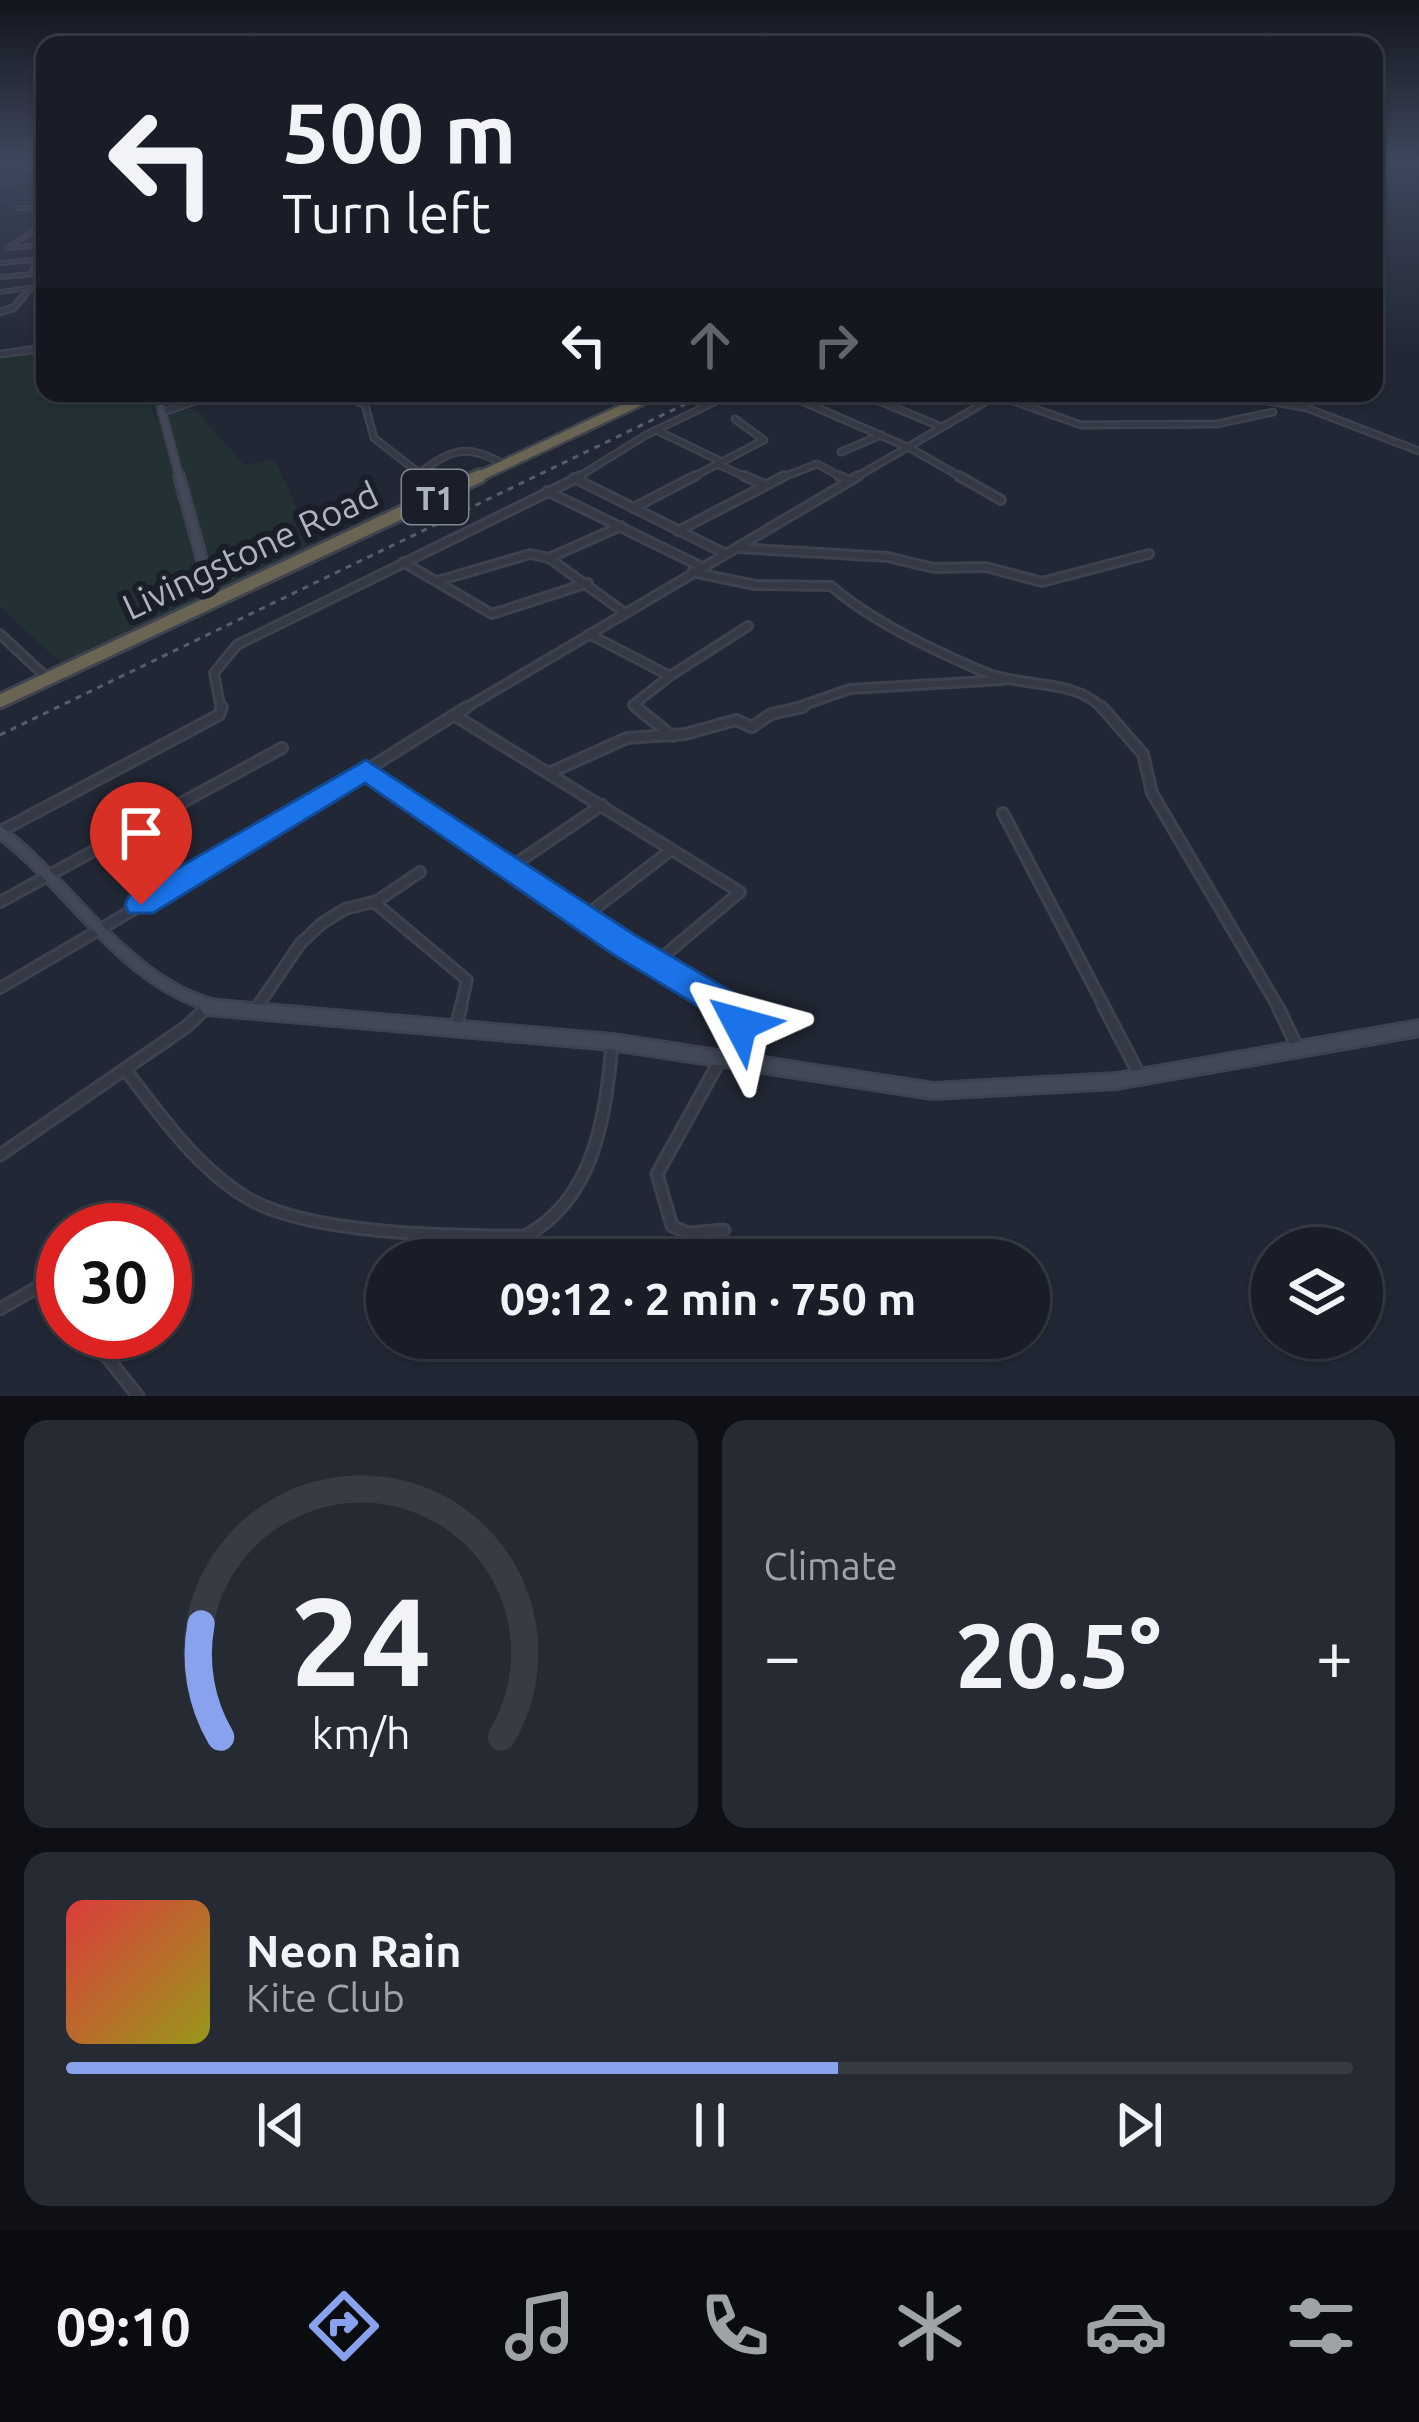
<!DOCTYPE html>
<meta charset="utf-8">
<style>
body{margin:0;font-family:Ubuntu,sans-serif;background:#262a33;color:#f1f3f6;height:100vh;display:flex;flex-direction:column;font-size:45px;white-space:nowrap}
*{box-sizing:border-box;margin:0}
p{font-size:39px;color:#9fa2a7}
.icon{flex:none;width:66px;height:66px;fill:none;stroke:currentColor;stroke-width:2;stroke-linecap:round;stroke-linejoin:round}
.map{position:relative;height:1396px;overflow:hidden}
.side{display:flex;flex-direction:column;gap:24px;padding:24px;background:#0e1015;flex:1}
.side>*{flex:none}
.top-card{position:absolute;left:36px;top:36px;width:1347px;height:366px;border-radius:24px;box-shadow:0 3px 9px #0004,0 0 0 3px #373b44;background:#191d27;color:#f1f3f6;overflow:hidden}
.buttons{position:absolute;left:1251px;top:1227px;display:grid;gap:24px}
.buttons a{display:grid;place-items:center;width:132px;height:132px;border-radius:50%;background:#191d27;box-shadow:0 3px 9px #0004,0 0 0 3px #373b44;font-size:60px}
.speed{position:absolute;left:36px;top:1203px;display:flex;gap:24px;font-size:60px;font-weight:700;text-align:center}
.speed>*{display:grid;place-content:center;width:156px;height:156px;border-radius:50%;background:#191d27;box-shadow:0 3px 9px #0004,0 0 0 3px #373b44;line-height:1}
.speed .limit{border:18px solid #d22;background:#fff;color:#111}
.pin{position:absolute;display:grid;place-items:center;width:102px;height:102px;color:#fff;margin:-123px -51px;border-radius:50% 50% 50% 0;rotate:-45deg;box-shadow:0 0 12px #0007}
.pin .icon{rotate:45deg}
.me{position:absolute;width:132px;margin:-66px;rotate:309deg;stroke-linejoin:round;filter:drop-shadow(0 0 9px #0008)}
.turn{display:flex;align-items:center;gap:42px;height:252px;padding:0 48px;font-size:54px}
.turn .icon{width:156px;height:156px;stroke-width:2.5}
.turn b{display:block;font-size:84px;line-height:102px}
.lanes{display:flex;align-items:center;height:114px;padding:0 48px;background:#0003;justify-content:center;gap:60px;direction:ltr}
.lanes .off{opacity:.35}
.big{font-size:90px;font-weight:600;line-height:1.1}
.side .tile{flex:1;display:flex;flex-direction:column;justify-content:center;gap:18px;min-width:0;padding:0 42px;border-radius:24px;background:#262a33}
.side .dial{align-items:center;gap:0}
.dial svg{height:312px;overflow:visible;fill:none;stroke:#373b44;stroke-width:7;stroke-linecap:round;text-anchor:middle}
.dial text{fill:#f1f3f6;stroke:none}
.song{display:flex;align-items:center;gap:36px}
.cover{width:144px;height:144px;border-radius:18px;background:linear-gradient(135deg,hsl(0 70% 55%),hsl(60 70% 35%))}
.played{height:12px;border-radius:6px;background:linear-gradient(90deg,#88a2ee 60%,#373b44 60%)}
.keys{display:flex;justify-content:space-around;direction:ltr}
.heat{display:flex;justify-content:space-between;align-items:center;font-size:66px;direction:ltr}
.side .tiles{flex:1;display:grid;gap:24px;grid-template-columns:1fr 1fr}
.tile:last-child{grid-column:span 2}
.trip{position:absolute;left:366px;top:1239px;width:684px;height:120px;border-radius:60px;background:#191d27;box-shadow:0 3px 9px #0004,0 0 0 3px #373b44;font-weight:600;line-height:120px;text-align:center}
.tabs{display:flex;height:192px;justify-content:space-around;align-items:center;background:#0a0c10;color:#9fa2a7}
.tabs .icon{width:84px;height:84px}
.tabs .active{color:#88a2ee}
.tabs b{font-size:54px;color:#f1f3f6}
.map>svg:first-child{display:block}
.green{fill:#233135}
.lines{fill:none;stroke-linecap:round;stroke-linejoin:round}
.stream{stroke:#161d30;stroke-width:3}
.street-far4-casing{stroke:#3e424f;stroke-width:6}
.street-far3-casing{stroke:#3e424f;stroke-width:9}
.street-far2-casing{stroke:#3e424f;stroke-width:12}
.street-far1-casing{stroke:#3e424f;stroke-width:14}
.street-casing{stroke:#3e424f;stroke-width:15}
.secondary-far3-casing{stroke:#3e424f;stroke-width:10}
.secondary-far2-casing{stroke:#3e424f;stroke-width:14}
.secondary-far1-casing{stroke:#3e424f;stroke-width:16}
.secondary-casing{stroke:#3e424f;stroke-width:20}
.highway-far1-casing{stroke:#3f4350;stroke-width:14}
.highway-casing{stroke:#3f4350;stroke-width:18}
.street-far4{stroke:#343945;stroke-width:3}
.street-far3{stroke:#343945;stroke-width:4.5}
.street-far2{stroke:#343945;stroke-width:6}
.street-far1{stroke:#343945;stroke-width:8}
.street{stroke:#343945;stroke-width:9}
.secondary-far3{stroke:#434858;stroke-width:6}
.secondary-far2{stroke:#434858;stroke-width:8}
.secondary-far1{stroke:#434858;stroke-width:10}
.secondary{stroke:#434858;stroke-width:14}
.highway-far1{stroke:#6a6452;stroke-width:9}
.highway{stroke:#6a6452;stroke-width:12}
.rail{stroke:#575d6c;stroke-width:3;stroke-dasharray:6 6;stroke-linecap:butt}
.route{fill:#1a73e8;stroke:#114b97;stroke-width:3}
.labels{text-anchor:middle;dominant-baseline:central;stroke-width:12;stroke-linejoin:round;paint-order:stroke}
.shield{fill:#1a1e29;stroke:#828694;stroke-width:3}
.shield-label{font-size:33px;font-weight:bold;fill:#aeb3c2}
.street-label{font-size:36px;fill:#aeb3c2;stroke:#1a1e29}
</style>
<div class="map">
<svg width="1419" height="1396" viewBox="0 0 1419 1396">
<rect width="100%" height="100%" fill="#212734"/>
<path class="green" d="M45,351V393H147L156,420L193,408L245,465L275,459L314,547L64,666L0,607V357Z"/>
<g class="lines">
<g class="stream">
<path d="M0,168L19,161"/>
<path d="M0,189L16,192L0,198"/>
<path d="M0,204L5,207L0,211"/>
</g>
<g class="street-far4-casing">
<g id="street-far4">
<path d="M27,169L45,168"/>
<path d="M18,208H45"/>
<path d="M45,223L7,248L45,245"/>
<path d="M0,263L36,260"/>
<path d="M31,274L42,245"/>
<path d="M0,277L45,273"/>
<path d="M0,292L45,286"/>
<path d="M20,300L30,290"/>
</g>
</g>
<g class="street-far3-casing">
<g id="street-far3">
<path d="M0,312L13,308L23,297"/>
<path d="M0,354L45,348"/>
<path d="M338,393L365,405L374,438L419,473"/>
<path d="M624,393L639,399"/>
<path d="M783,393L912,449L964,479"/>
<path d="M860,393L939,426"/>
<path d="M1225,393L1307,408L1419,451"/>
<path d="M996,395L1081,425L1217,424L1273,412"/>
<path d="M1016,398L1035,393"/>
<path d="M161,413L219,393"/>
<path d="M656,430L718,460"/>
<path d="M841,452L881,435"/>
<path d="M717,464L751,479"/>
<path d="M419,479L417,475C450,450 466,442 503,464"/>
<path d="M575,479L646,435L733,393"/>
<path d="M689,479L764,440L735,419"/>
<path d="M778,479L817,464L845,479"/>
<path d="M853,479L1001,393"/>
</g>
</g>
<g class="street-far2-casing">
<g id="street-far2">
<path d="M417,476L422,487L435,494"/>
<path d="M744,476L763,484"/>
<path d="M839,476L847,480"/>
<path d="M959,476L1001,500"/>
<path d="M574,478L724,553"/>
<path d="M547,491L700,566"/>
<path d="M633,508L695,476"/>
<path d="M621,526L549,558L625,613"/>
<path d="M678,531L784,476"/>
<path d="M737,548L888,557L934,568L986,567L1042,582L1149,554"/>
<path d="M403,562L492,614L588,583"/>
<path d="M692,572L755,585L831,586C873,622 933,650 984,672C1022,688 1076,678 1104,710"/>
<path d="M438,581L530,554L549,558"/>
<path d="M0,634L45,676"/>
<path d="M589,634L670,676L748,626"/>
<path d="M221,710L214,673L237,645L581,476"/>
<path d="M462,710L858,476"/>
<path d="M640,710L633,705L670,676"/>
<path d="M789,710L850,689L1003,680"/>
</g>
</g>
<g class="street-far1-casing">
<g id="street-far1">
<path d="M636,707L672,736"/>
<path d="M1102,707L1143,754L1152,793L1280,1010"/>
<path d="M454,715L740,892L654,964"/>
<path d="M368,771L623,944L731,1010"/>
<path d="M549,773L627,738L685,734L736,720L752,727L771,714L803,707"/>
<path d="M1003,813L1106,1010"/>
<path d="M1,831L219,715L222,707"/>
<path d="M511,867L602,805"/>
<path d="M0,902L282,748"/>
<path d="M374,902L467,980L460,1010"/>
<path d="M584,917L671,850"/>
<path d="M0,988L293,816L467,707"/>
<path d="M255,1010L300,944L321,924L345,909L377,901L420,872"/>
</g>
</g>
<g class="street-casing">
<g id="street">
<path d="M1104,1007L1139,1074"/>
<path d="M1278,1007L1297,1047"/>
<path d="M456,1027L461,1007"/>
<path d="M125,1069C159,1114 196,1166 244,1196C304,1235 453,1236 525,1236C595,1199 605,1116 612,1046"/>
<path d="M0,1155L186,1027L205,1009"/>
<path d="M724,1230L688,1233L672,1226L657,1174L740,1024L736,1013L726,1007"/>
<path d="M0,1309L38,1287L63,1306"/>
<path d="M87,1332L138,1396"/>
</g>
</g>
<g class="secondary-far3-casing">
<path id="secondary-far3" d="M157,393L180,479"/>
</g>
<g class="secondary-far2-casing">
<path id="secondary-far2" d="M179,476L213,600"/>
</g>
<g class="secondary-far1-casing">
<path id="secondary-far1" d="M0,832C78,891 135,1001 239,1010"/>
</g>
<g class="secondary-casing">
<path id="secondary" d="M207,1007L612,1042L933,1091L1117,1081L1419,1028"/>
</g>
<g class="highway-far1-casing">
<path id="highway-far1" d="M474,479L657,393"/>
</g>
<g class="highway-casing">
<path id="highway" d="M0,701L480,476"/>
</g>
<use href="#street-far4" class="street-far4"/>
<use href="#street-far3" class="street-far3"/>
<use href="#street-far2" class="street-far2"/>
<use href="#street-far1" class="street-far1"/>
<use href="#street" class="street"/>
<use href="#secondary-far3" class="secondary-far3"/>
<use href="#secondary-far2" class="secondary-far2"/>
<use href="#secondary-far1" class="secondary-far1"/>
<use href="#secondary" class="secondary"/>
<use href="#highway-far1" class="highway-far1"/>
<use href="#highway" class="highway"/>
<path class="rail" d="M0,735L708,393"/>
</g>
<linearGradient id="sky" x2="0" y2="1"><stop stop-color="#12151d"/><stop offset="0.45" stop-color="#3d475c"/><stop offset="1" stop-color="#3d475c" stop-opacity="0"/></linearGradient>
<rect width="1419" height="356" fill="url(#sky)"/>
<path class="route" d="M366,760L635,935L741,997L758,1024L753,1034C733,1040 727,1034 716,1017L611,953L365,783L153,913H129L125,905L129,896Z"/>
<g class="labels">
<rect class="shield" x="402" y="470" width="66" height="54" rx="9"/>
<g class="shield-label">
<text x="435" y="497">T1</text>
</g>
<g class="street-label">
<text transform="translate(250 550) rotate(-25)">Livingstone Road</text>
</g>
</g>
</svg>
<div class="buttons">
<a><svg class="icon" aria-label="layers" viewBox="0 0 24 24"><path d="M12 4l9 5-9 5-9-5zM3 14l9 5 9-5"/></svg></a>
</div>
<div class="speed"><div class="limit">30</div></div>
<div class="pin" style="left:141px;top:905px;background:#d93025"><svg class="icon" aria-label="arrive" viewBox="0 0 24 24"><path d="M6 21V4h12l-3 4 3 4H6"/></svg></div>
<svg class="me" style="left:740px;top:1024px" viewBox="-20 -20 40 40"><path d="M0-17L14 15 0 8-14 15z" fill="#1a73e8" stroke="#fff" stroke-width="4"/></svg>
<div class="trip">09:12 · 2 min · 750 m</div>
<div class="top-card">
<div class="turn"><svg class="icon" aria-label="left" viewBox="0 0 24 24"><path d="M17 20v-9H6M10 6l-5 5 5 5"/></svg><div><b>500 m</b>Turn left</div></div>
<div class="lanes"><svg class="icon" aria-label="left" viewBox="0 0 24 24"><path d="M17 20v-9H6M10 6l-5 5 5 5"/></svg><svg class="icon off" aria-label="ahead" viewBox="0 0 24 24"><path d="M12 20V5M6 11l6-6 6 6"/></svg><svg class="icon off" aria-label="right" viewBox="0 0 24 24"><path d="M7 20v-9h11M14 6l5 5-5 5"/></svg></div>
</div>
</div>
<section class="side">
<div class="tiles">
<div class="tile dial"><svg viewBox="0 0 100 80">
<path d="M14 69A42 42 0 1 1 86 69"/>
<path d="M14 69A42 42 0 0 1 9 40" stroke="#88a2ee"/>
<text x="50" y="56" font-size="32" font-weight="700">24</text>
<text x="50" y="72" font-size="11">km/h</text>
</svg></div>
<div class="tile"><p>Climate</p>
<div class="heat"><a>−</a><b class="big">20.5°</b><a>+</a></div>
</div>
<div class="tile">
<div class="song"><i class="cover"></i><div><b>Neon Rain</b><p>Kite Club</p></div></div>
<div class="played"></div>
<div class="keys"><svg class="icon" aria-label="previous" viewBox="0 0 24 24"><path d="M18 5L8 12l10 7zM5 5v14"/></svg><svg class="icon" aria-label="pause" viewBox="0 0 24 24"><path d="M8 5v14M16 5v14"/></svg><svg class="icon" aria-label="next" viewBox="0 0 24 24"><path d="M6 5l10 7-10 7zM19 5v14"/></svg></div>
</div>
</div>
</section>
<nav class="tabs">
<b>09:10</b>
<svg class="icon active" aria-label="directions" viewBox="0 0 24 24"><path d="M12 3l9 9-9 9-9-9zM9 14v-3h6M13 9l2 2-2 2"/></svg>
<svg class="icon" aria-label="music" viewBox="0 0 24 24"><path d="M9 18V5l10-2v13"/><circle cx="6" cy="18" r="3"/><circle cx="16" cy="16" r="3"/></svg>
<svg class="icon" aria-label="phone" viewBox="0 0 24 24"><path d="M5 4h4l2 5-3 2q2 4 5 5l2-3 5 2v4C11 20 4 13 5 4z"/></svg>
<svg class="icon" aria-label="climate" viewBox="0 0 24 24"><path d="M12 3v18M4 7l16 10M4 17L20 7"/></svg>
<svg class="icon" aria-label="car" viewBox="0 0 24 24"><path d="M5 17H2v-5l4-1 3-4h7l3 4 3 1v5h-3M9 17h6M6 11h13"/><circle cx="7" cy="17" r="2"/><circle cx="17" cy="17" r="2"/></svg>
<svg class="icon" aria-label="filters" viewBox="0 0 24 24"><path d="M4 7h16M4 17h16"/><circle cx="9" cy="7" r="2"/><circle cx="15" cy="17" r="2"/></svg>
</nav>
